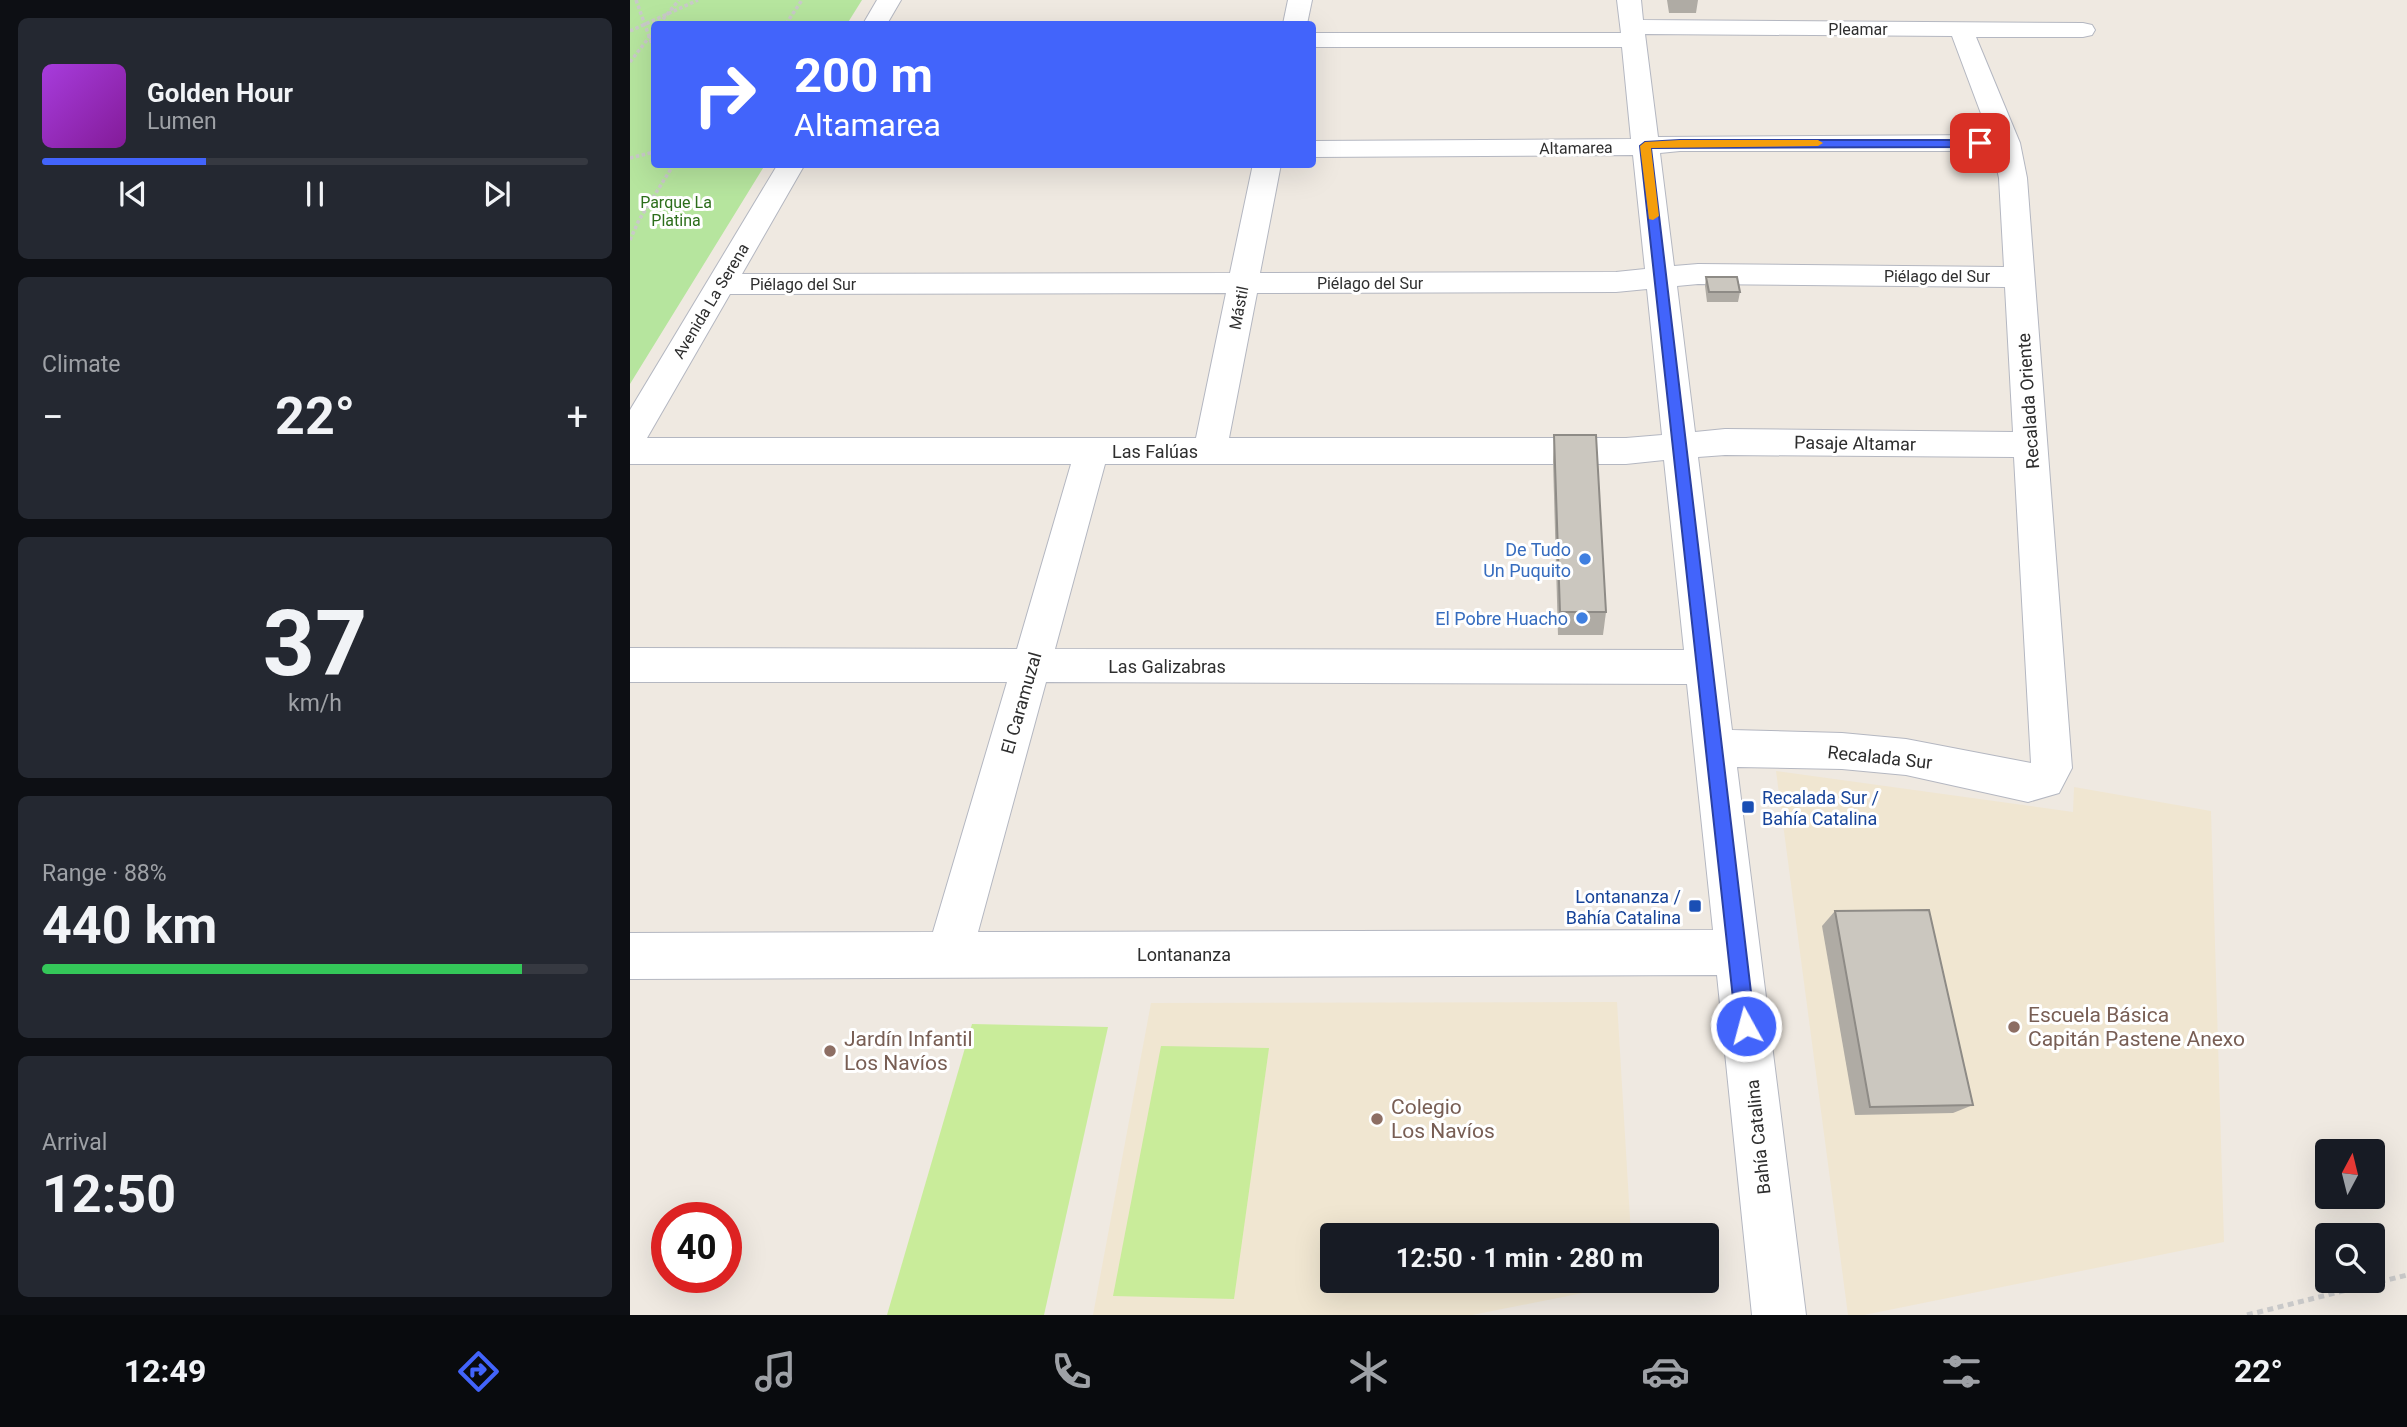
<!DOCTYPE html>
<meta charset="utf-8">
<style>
body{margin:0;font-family:Roboto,sans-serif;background:#242831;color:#f1f3f6;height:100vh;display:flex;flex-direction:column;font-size:26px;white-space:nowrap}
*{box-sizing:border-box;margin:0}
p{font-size:23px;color:#9ea1a6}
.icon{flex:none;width:38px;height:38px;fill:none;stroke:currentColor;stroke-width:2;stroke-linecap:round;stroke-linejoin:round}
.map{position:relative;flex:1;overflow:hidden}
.panel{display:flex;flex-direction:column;gap:18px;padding:18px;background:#0d0f14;width:630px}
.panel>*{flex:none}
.hud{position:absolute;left:21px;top:21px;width:665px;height:147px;border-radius:7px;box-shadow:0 7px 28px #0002;background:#4264fb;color:#fff;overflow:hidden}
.needle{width:46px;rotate:7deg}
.buttons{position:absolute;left:1685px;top:1139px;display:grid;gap:14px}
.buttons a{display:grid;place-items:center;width:70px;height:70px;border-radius:7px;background:#171b24;box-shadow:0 7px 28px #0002;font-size:35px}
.speed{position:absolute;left:21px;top:1202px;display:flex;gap:14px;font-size:35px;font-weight:700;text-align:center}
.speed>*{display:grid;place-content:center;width:91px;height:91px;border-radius:50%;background:#171b24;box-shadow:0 7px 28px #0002;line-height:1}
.speed .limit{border:10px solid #d22;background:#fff;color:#111}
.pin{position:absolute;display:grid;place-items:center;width:60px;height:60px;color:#fff;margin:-30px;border-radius:14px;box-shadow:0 4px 10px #0006}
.me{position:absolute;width:77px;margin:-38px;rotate:353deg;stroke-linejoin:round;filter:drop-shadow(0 0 5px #0008)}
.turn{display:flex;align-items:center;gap:24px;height:147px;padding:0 28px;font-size:32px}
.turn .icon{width:91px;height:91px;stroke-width:2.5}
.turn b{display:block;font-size:49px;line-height:60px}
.big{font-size:52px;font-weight:700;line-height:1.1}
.panel .card{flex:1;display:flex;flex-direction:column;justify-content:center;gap:10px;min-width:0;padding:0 24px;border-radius:10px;background:#242831}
.panel .dial{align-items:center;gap:0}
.dial b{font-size:91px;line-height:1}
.song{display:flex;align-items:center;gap:21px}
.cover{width:84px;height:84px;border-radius:10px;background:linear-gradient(135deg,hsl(280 70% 55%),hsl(290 70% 35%))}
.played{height:7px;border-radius:4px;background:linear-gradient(90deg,#4264fb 30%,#363941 30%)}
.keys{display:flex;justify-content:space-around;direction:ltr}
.heat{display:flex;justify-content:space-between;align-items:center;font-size:38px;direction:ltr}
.charge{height:10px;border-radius:5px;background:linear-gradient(90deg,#34c759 88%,#363941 0)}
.trip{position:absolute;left:690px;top:1223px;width:399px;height:70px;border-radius:7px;background:#171b24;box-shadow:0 7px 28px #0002;font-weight:700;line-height:70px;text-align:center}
.tabs{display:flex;height:112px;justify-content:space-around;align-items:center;background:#090b0e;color:#9ea1a6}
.tabs .icon{width:49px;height:49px}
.tabs .on{color:#4264fb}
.tabs b{font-size:32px;color:#f1f3f6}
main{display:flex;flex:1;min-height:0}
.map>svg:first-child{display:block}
.education{fill:#f0e6d1}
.green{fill:#b6e59e}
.pitch{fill:#c9ec9a}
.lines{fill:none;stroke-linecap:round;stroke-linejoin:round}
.minor-casing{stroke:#b4b7c1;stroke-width:2}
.path-far1{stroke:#c9c9c9;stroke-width:3.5;stroke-dasharray:3.5 2.5;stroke-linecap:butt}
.path{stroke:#c9c9c9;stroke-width:5;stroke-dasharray:6 4.5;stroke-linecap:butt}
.minor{fill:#fff;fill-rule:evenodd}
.wall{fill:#afaba4}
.building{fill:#cbc7bf;stroke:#8e8b86;stroke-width:2}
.route{fill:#4264fb;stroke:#2b41a3;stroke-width:2}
.slow{fill:#f59e0b}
.shop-dot{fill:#3f7fe0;stroke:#fff;stroke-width:2.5}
.transit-dot{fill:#1a4fb4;stroke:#fff;stroke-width:2.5}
.education-dot{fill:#8d6e63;stroke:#fff;stroke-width:2.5}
.labels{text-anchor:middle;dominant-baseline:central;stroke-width:6;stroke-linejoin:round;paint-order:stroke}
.far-street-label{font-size:16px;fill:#2e2e2e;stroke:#fff}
.far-park-label{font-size:16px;fill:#2c6e1b;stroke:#fff}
.street-label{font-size:18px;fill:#2e2e2e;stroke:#fff}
.shop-label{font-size:18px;fill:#366cbe;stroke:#fff;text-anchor:end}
.transit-label{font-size:18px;fill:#164399;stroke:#fff;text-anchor:start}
.near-education-label{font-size:21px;fill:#785e54;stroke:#fff;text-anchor:start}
</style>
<main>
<section class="panel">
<div class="card">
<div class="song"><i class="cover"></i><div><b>Golden Hour</b><p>Lumen</p></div></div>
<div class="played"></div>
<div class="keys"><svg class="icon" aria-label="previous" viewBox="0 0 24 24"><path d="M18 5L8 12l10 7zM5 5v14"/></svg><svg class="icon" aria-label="pause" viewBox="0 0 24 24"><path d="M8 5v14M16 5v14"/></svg><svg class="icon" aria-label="next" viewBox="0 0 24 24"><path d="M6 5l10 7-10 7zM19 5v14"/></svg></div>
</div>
<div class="card"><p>Climate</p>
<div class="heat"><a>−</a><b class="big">22°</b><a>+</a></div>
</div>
<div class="card dial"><b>37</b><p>km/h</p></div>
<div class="card"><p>Range · 88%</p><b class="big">440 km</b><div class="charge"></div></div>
<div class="card"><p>Arrival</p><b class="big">12:50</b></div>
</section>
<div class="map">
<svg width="1777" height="1315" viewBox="0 0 1777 1315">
<rect width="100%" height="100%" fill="#efe9e1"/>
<g class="education">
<path d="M1146,771L1443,812L1444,787L1581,811L1594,1242L1234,1315H1218Z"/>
<path d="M987,1002L1001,1235L702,1236V1281L1003,1283L842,1315H463L521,1003Z"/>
</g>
<path class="green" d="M0,0H232L217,24H24V164L135,165L0,384Z"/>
<g class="pitch">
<path d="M342,1024L478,1027L414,1315H257Z"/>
<path d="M531,1046L639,1048L604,1299L483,1296Z"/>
</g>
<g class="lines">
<g class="minor-casing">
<g id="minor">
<path d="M247,0H271L257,24H233Z"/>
<path d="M658,0H682L677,24H653Z"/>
<path d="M987,0H1011L1013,20L1453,23L1462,25L1465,30L1462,35L1453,37H1346L1390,143L1397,178L1442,768L1429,793L1398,802L1276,775L1212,769L1107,767L1176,1315H1122L1087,975L0,979V933L303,932L377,682H0V648L387,649L441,464H0V410L148,164H175L112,274L600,273L623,164H651L630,273L986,272L1015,269L1003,155L682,157V141L1001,139L992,47H682V33H991ZM1015,34L1322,36L1359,135L1028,137ZM1050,151H1363L1369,178L1374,267L1068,264L1044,266L1030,153ZM1068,284L1375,287L1383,432L1095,429L1065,432L1047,286ZM1017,289L1032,435L996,438H599L627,293L986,292ZM596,293L566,438H17L100,294ZM1095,455L1384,457L1401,763L1276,739L1212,733L1102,730L1068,457ZM1034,460L1054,650L425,649L475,464H996ZM416,682L1057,684L1083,930L348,932Z"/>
</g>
</g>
<g class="path-far1">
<path d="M6,0L24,50"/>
<path d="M29,24L49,0"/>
<path d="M156,24L172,0"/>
<path d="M0,31L68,0"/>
<path d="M0,62L24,31"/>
<path d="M0,158L24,152"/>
<path d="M0,240L9,220L44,164"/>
</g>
<path class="path" d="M1617,1315L1777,1275"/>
<use href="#minor" class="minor"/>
</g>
<g class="wall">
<path d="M1037,0H1068L1066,13H1039Z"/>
<path d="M1076,277L1110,292L1108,302H1077L1075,286Z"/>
<path d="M924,435L976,612L973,635H928L923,461Z"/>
<path d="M1205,911L1343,1105L1323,1113L1225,1115L1192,926Z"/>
</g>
<g class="building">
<path d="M1076,277H1107L1110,292H1079Z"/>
<path d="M924,435H966L976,612H930Z"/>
<path d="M1299,910L1343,1105L1240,1107L1205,911Z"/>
</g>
<path class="route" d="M1050,140H1350L1355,143L1350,147L1021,148L1125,1026L1123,1033L1116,1036L1109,1033L1106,1026L1010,146L1015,142Z"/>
<path class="slow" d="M1050,140H1188L1193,143L1188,146L1021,148L1029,216L1023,220L1019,219L1010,146L1015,142Z"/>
<g class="shop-dot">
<circle cx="955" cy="559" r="7"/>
<circle cx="952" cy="618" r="7"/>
</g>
<g class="transit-dot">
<rect x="1111" y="800" width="14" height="14" rx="3.5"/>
<rect x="1058" y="899" width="14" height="14" rx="3.5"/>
</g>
<g class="education-dot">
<circle cx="1384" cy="1027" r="7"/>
<circle cx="200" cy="1051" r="7"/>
<circle cx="747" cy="1119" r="7"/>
</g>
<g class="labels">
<g class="far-street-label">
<text x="1228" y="29">Pleamar</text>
<text transform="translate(946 148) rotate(-1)">Altamarea</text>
<text x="1307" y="276">Piélago del Sur</text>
<text x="740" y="283">Piélago del Sur</text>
<text x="173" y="284">Piélago del Sur</text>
<text transform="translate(81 301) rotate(-59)">Avenida La Serena</text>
<text transform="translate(609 308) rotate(-79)">Mástil</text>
</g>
<g class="far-park-label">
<text x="46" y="202">Parque La<tspan x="46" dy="18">Platina</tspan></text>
</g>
<g class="street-label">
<text transform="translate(1398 401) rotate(-94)">Recalada Oriente</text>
<text transform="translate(1225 443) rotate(1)">Pasaje Altamar</text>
<text x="525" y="451">Las Falúas</text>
<text x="537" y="666">Las Galizabras</text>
<text transform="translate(391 703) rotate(-74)">El Caramuzal</text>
<text transform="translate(1250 757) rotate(6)">Recalada Sur</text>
<text x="554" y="954">Lontananza</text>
<text transform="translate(1128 1137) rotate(-96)">Bahía Catalina</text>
</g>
<g class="shop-label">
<text x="941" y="549">De Tudo<tspan x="941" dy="21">Un Puquito</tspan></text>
<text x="938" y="618">El Pobre Huacho</text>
</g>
<g class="transit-label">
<text x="1132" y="797">Recalada Sur /<tspan x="1132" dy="21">Bahía Catalina</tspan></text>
<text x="1051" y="896" text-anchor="end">Lontananza /<tspan x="1051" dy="21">Bahía Catalina</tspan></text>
</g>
<g class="near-education-label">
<text x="1398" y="1015">Escuela Básica<tspan x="1398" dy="24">Capitán Pastene Anexo</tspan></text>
<text x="214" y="1039">Jardín Infantil<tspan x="214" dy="24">Los Navíos</tspan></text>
<text x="761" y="1107">Colegio<tspan x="761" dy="24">Los Navíos</tspan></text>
</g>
</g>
</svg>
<div class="buttons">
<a><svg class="needle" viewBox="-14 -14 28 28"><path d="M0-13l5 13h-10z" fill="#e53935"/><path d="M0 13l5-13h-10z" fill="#9ea1a6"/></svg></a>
<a><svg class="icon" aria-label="search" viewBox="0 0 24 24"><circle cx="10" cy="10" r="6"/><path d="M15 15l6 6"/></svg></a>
</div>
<div class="speed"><div class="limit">40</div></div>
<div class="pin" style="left:1350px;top:143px;background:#d93025"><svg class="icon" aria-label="arrive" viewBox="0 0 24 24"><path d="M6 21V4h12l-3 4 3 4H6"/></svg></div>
<svg class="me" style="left:1116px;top:1026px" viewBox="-20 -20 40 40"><circle r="17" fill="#4264fb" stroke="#fff" stroke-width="3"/><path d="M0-11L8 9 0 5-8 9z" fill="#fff"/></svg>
<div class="trip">12:50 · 1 min · 280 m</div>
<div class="hud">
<div class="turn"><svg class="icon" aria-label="right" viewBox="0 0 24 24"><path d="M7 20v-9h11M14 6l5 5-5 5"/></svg><div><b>200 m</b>Altamarea</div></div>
</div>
</div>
</main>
<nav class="tabs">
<b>12:49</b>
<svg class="icon on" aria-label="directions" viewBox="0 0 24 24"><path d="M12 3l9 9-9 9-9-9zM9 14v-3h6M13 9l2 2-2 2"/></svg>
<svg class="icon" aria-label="music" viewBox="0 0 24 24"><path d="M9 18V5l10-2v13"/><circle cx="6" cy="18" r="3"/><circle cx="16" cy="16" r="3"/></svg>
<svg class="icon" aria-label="phone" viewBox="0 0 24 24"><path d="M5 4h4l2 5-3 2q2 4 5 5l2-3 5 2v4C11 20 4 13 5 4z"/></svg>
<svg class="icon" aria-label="climate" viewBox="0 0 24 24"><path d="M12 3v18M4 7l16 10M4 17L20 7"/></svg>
<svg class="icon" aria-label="car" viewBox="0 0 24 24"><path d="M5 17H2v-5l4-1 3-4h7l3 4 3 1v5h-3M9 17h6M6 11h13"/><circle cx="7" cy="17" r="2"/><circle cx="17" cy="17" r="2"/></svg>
<svg class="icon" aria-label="filters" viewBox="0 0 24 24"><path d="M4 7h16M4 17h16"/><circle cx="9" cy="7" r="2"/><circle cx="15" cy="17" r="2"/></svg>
<b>22°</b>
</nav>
